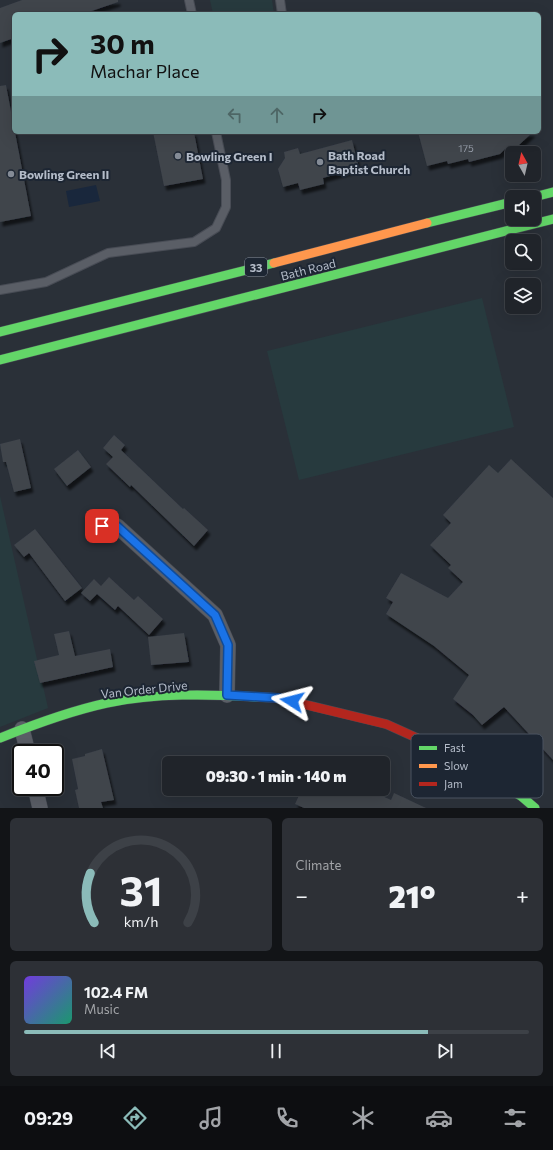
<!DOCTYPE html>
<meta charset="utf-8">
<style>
body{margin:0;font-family:Commissioner,sans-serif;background:#2d3036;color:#f1f3f6;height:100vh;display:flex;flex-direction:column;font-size:15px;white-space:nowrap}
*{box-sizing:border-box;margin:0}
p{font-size:13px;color:#a2a4a8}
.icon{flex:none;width:22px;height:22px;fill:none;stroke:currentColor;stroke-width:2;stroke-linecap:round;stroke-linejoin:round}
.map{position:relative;height:808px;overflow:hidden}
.side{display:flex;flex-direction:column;gap:10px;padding:10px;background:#121417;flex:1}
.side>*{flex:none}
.banner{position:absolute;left:12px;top:12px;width:529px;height:122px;border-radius:6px;box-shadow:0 4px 16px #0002,0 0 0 1px #3d4147;background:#8bbbb9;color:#111;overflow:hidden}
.needle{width:26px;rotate:352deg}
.buttons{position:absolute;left:505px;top:146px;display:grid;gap:8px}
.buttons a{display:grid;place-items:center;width:36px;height:36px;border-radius:6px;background:#20242a;box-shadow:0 4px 16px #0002,0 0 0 1px #3d4147;font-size:20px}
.speed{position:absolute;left:12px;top:744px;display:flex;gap:8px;font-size:20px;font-weight:700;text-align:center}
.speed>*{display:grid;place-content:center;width:52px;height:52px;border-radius:50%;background:#20242a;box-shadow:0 4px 16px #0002,0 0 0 1px #3d4147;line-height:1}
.speed .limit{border:2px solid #111;border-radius:6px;background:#fff;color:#111}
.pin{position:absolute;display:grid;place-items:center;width:34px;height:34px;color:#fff;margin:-17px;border-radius:8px;box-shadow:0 2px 6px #0006}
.me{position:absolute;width:44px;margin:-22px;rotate:279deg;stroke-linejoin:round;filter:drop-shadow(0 0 3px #0008)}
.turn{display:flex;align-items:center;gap:14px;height:84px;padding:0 12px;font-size:18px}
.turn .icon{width:52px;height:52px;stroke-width:2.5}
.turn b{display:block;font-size:28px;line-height:34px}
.lanes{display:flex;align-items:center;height:38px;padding:0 12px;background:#0003;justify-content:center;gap:20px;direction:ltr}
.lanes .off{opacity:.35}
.big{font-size:30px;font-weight:800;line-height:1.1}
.side .widget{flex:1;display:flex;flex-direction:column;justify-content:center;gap:6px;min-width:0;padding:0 14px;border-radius:6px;background:#2d3036}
.side .dial{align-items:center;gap:0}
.dial svg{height:104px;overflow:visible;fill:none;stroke:#3d4147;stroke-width:7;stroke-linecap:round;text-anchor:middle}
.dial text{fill:#f1f3f6;stroke:none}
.song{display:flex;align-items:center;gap:12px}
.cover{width:48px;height:48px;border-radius:6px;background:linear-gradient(135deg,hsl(260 70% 55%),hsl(160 70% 35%))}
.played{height:4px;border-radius:2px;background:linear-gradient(90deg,#8bbbb9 80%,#3d4147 80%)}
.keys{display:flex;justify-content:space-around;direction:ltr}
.heat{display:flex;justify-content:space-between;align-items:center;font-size:22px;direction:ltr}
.side .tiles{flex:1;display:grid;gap:10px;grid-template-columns:1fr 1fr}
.widget:last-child{grid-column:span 2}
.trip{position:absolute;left:162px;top:756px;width:228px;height:40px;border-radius:6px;background:#20242a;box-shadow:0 4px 16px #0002,0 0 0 1px #3d4147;font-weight:800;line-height:40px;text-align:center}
.dock{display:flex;height:64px;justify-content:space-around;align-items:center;background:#0d0e11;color:#a2a4a8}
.dock .icon{width:28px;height:28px}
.dock .current{color:#8bbbb9}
.dock b{font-size:18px;color:#f1f3f6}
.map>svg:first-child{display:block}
.green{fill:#273a3e}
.water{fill:#19273c}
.building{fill:#3f444c;filter:url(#shadow)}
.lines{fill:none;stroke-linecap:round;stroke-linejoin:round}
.lane-casing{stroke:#484c55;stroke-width:10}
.street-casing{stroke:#484c55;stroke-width:16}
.fast-casing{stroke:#484c55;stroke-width:10}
.slow-casing{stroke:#484c55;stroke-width:10}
.jam-casing{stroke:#484c55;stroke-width:10}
.lane{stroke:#5a5e66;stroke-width:8}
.street{stroke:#5a5e66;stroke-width:15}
.fast{stroke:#63d668;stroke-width:9}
.slow{stroke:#ff974d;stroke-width:9}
.jam{stroke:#b3261e;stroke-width:9}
.route-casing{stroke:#114b97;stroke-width:10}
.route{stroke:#1a73e8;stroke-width:7}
.poi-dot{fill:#848b96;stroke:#1d2633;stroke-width:1.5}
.labels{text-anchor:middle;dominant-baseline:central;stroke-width:4;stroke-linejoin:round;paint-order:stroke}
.number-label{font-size:10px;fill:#979eaa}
.shield{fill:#1d2633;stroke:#878f9c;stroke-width:1}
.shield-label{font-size:11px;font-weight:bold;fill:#b4bcc9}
.poi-label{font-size:12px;font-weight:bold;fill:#b4bcc9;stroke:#1d2633;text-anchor:start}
.street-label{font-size:12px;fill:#b4bcc9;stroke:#1d2633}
.key{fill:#1d2633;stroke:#4a5360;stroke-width:1}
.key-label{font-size:11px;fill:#b4bcc9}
</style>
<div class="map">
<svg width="553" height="808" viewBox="0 0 553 808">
<defs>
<filter id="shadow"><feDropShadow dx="2.5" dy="4.5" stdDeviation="1" flood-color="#0009"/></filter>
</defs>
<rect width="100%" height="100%" fill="#2a3038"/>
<g class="green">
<path d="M210,0H272L274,14H213Z"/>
<path d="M482,298L514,427L299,480L267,351Z"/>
<path d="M0,496L48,708L0,727Z"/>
</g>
<path class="water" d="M96,185L100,201L69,207L66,191Z"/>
<g class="building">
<path d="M22,0H118V2L83,14H14V38L0,43V8Z"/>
<path d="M6,85L31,216L0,222V86Z"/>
<path d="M153,132H194L203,179L164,186Z"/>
<path d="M418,132H533L519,145L505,149L500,154L469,162L468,159L448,164L447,161L427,166Z"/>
<path d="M352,140L359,168L323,178L324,184L300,190L298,183L283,187L278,169L285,158L284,152L298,148L300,154Z"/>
<path d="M114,435L125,445L121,450L183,509L184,508L208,530L194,546L131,485L130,487L106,464L113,457L103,448Z"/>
<path d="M20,439L31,488L14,492L6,462H3L0,444Z"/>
<path d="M78,450L91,467L67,486L54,469Z"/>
<path d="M511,459L553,498V760L504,707L482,725L473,715L453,699L469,675L434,646L386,614L393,602L386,598L401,573L448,598L463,582L448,568L451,565L430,545L451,523L443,515L489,465L498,473Z"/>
<path d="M35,529L82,588L65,601L29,553L24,557L14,545Z"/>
<path d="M109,577L134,600L138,596L163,619L149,635L118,606L115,610L97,594L90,601L81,593L94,579L101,586Z"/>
<path d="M69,631L75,656L110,649L113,667L40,683L34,661L59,655L54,634Z"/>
<path d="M184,633L189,662L151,665L148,637Z"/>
<path d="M102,749L114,800L101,802L103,808H79L75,790L78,789L72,759L85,756V754Z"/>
<path d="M302,789H367L391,800L394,793L426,808H304L295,804Z"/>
</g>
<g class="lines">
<g class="lane-casing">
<g id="lane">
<path d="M189,0L192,14"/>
<path d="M280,0L282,14"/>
<path d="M0,290L46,282L108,253L194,242L216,228L226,207V180L216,132"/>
</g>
</g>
<g class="street-casing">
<g id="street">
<path d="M102,526H117L215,615L228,645L227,695"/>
<path d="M22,729L28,753"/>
<path d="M35,787L40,808"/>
</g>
</g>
<g class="fast-casing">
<g id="fast">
<path d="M534,197L553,192"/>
<path d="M427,223L512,202"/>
<path d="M0,332L274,263"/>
<path d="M0,360L553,219"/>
<path d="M0,738C35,724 70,711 107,703C156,693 208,694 258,697"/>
<path d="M417,738L521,796L535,808"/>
</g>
</g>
<g class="slow-casing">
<path id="slow" d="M274,263L427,223"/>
</g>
<g class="jam-casing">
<path id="jam" d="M258,697L278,698L386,724L417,738"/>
</g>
<use href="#lane" class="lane"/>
<use href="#street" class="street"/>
<use href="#fast" class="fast"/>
<use href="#slow" class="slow"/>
<use href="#jam" class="jam"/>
</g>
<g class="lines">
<g class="route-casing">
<path id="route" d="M102,526H117L215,615L228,645L227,695L278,698L292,701"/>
</g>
<use href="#route" class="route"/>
</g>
<g class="poi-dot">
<circle cx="178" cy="156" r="4"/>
<circle cx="320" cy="162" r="4"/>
<circle cx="11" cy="174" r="4"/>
</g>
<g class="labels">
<g class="number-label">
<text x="466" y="148">175</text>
</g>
<rect class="shield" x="245" y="258" width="22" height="18" rx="3"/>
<g class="shield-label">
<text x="256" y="267">33</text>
</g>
<g class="poi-label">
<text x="328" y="155">Bath Road<tspan x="328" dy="14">Baptist Church</tspan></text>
<text x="186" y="156">Bowling Green I</text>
<text x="19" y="174">Bowling Green II</text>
</g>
<g class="street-label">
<text transform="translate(308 269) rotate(-14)">Bath Road</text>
<text transform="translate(144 689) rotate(-6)">Van Order Drive</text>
</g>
</g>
<rect x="411" y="734" width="132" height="64" rx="6" class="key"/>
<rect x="419" y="746" width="18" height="4" fill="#63d668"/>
<rect x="419" y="764" width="18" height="4" fill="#ff974d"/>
<rect x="419" y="782" width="18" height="4" fill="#b3261e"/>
<g class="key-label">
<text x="444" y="752">Fast</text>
<text x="444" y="770">Slow</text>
<text x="444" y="788">Jam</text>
</g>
</svg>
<div class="buttons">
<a><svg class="needle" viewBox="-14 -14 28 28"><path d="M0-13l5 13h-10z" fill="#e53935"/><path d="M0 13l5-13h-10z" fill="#a2a4a8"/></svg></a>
<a><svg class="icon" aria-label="sound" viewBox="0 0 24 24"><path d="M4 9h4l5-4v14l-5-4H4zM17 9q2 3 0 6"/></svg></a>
<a><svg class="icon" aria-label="search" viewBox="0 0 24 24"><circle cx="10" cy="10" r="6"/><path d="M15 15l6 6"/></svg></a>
<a><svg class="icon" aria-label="layers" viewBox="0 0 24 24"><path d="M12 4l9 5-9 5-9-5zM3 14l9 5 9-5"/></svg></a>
</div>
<div class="speed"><div class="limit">40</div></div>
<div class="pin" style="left:102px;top:526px;background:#d93025"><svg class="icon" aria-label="arrive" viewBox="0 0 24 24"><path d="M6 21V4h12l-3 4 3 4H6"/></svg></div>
<svg class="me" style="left:292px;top:701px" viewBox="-20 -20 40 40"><path d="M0-17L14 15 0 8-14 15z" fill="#1a73e8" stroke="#fff" stroke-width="4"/></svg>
<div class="trip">09:30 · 1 min · 140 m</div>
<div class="banner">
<div class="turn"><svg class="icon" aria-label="right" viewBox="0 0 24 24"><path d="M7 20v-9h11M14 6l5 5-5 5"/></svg><div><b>30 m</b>Machar Place</div></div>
<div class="lanes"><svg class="icon off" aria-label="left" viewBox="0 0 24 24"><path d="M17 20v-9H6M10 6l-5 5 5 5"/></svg><svg class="icon off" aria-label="ahead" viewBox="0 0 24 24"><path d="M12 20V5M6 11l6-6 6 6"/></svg><svg class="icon" aria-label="right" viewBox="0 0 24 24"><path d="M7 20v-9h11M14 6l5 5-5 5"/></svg></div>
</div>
</div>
<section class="side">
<div class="tiles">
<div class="widget dial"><svg viewBox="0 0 100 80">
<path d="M14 69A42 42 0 1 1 86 69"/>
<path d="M14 69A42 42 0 0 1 11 31" stroke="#8bbbb9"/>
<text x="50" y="56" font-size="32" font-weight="700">31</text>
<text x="50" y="72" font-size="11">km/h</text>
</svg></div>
<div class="widget"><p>Climate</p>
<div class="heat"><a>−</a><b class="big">21°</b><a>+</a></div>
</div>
<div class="widget">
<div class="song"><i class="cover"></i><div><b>102.4 FM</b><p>Music</p></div></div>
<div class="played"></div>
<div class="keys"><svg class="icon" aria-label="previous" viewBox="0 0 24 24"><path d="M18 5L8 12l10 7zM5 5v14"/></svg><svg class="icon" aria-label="pause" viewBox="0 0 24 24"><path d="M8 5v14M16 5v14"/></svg><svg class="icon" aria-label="next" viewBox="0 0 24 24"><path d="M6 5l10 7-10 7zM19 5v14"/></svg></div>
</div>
</div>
</section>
<nav class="dock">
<b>09:29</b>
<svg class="icon current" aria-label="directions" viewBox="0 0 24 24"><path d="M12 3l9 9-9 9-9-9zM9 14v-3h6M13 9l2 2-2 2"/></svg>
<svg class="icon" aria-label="music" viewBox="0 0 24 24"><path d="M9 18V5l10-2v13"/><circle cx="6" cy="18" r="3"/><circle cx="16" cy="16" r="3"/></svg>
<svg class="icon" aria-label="phone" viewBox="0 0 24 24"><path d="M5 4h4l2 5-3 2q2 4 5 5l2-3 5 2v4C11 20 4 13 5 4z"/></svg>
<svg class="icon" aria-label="climate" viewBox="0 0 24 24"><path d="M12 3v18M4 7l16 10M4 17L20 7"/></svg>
<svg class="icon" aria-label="car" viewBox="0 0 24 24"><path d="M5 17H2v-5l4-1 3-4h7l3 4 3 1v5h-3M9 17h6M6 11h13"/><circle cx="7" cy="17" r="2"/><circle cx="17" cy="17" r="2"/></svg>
<svg class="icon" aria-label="filters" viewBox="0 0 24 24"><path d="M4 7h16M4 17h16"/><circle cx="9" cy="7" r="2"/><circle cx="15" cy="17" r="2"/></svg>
</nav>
